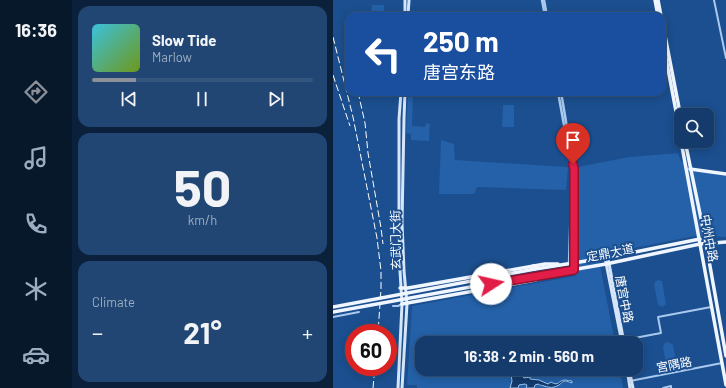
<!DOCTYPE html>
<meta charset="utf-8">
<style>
body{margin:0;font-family:Barlow,"Noto Sans SC",sans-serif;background:#214673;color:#f1f3f6;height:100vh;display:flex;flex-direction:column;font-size:15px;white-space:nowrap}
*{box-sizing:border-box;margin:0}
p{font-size:13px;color:#9dadc1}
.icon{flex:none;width:22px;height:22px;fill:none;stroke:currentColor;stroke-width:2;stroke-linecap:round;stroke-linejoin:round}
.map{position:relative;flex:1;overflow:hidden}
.details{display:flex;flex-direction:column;gap:6px;padding:6px;background:#0b203b;width:261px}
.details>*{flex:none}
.banner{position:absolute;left:12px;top:12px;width:321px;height:84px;border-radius:12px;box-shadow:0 2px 10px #0003,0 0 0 1px #33557e;background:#1a4fa0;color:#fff;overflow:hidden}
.tools{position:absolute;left:341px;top:108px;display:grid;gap:8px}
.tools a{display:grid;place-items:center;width:40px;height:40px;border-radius:8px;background:#143b6b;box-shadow:0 2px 10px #0003,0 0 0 1px #33557e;font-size:20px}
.speed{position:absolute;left:12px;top:324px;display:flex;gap:8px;font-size:20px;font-weight:700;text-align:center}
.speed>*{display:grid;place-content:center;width:52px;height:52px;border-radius:50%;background:#143b6b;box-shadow:0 2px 10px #0003,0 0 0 1px #33557e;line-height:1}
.speed .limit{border:6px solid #d22;background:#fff;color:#111}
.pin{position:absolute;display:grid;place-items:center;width:34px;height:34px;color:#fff;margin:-41px -17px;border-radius:50% 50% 50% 0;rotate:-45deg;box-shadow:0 0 4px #0007}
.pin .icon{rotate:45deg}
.me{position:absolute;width:44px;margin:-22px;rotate:80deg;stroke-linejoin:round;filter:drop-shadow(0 0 3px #0008)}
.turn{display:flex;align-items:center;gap:14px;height:84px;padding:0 12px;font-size:18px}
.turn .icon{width:52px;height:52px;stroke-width:2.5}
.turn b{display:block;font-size:28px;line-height:34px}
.big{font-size:30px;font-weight:700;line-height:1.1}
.details .tile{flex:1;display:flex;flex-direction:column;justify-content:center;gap:6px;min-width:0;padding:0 14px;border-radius:12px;background:#214673}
.details .dial{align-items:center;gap:0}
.dial b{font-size:52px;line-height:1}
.song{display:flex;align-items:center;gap:12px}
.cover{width:48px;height:48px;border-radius:6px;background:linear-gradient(135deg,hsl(190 70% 55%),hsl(80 70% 35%))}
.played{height:4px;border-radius:2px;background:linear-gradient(90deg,#8c9099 20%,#33557e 20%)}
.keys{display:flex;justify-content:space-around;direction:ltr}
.heat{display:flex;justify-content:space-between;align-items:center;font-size:22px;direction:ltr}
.trip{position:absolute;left:82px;top:336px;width:228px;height:40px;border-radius:12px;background:#143b6b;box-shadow:0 2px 10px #0003,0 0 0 1px #33557e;font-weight:700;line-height:40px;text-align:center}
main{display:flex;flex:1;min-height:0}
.tabs{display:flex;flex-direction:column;width:72px;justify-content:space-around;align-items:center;background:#08182b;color:#9dadc1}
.tabs .icon{width:28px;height:28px}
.tabs .current{color:#8c9099}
.tabs b{font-size:18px;color:#f1f3f6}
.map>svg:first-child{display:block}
.green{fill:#2461a8}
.water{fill:#123a6d;stroke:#9cc4f0}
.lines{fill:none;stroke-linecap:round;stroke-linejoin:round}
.minor{stroke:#a9c9ee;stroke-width:2}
.tertiary{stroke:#a9c9ee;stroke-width:2.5}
.secondary{stroke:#d6e6fa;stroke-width:3}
.primary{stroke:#f0f6ff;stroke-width:3.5}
.rail{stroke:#fff;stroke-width:1;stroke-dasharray:7 3;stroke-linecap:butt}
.primary-bridge{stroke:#f0f6ff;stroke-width:3.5}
.route-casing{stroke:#92132f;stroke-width:10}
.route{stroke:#e11d48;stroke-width:7}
.labels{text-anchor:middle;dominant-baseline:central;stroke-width:4;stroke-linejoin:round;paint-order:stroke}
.street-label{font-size:12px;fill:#fff;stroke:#1b4f8f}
</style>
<main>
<nav class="tabs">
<b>16:36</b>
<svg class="icon current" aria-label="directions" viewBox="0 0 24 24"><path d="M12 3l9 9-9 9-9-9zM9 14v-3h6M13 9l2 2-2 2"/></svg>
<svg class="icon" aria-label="music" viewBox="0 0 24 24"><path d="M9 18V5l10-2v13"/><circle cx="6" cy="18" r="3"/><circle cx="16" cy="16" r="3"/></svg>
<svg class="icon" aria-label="phone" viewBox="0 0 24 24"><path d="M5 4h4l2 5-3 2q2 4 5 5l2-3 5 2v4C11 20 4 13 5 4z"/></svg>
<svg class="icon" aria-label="climate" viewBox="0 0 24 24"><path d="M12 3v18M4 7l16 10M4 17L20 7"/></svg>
<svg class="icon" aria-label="car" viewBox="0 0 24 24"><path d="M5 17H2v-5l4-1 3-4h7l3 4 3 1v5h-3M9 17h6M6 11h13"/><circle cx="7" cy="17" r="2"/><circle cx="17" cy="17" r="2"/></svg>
</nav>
<section class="details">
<div class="tile">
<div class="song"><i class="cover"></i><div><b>Slow Tide</b><p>Marlow</p></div></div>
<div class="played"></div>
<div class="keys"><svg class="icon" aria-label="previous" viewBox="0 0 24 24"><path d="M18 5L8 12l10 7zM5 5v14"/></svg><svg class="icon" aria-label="pause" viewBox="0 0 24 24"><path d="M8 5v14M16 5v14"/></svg><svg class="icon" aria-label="next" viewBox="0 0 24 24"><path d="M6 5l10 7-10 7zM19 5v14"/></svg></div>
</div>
<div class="tile dial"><b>50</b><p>km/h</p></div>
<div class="tile"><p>Climate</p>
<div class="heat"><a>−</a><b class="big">21°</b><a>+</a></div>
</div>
</section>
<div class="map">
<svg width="393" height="388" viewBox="0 0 393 388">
<rect width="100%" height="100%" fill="#1b4f8f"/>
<g class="green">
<path d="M39,5H51V16H49L48,14L38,13Z"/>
<path d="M75,92H80L79,126L92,127L93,123L97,124L96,141L78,140V134L73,133Z"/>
<path d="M170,105H181V127H169Z"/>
<path d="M108,140L121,144L122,160L235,167L233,190L144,187L141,194H106Z"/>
<path d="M345,153L348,161L367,172L393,176V237L362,236L265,255L282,343H89V369H287L290,388H84V385H74L79,306L242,276L245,167L296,157Z"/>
<path d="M325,280L329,281L333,304L332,305L329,307L325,305L321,285L322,282Z"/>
<path d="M334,342L337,343L340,345L343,362C341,367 336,368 333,364L330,347L331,344Z"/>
</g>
<path class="water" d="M173,369L180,373H188L189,376L191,378L197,377V379L206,380L215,384L218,382C226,387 225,380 232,380C234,380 237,381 239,381V383C236,382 234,381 232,381C228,382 229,383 226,385C220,388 218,388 211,386C205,384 211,387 205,384L202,385L201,388H193L194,385L192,384L186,385L185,388H177L179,381L178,374L172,370Z"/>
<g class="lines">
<g class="minor">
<path d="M381,0L393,58"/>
<path d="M60,306H65L69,304"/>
<path d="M0,317L26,312"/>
<path d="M291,340L328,333L325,317L378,307"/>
<path d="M297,381L389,363"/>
<path d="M330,388L338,386V388"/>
</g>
<g class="tertiary">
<path d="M209,0L212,16"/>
<path d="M211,0L214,16"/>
<path d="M225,92L239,169L236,264"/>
<path d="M228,92L241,169L240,226L241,270"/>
</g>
<g class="secondary">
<path d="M72,16V0"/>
<path d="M75,16L76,0"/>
<path d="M272,258L289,343"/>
<path d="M275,258L291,343"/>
<path d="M294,369L297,388"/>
<path d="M296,369L300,388"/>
<path d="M65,388L69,304L67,271L66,223V119L68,92"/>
<path d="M69,388L74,304L71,271L69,223L71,118L72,92"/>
</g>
<g class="primary">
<path d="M322,0L325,16"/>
<path d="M325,0L328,16"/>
<path d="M329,20L348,118"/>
<path d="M329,37L348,138"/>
<path d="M348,141L393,385"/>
<path d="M352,141L372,238L393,356"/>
<path d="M357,169L393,174"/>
<path d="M200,266H204V268L202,269L272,258L367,239"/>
<path d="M205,279V276L203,275L221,273L273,264L367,244L393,242"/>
<path d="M67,288H75L212,264H225"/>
<path d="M69,304L202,280L214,276"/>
</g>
<g class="rail">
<path d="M0,37L20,117L44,238L48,271V289L45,333"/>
<path d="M0,75L17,126"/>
<path d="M25,92L32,123L35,153L48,228L50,244"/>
<path d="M40,388L42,367"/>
</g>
<g class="primary-bridge">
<path d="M0,307L202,269"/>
<path d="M0,312L203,275"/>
</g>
</g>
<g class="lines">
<g class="route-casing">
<path id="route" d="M158,284L241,270V169L240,164"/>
</g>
<use href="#route" class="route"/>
</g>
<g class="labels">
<g class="street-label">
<text transform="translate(377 238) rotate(80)">中州中路</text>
<text transform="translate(62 240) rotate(-91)">玄武门大街</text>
<text transform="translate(277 252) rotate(-11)">定鼎大道</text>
<text transform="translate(292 299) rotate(79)">唐宫中路</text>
<text transform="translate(341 364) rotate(-11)">宫隅路</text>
</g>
</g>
</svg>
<div class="tools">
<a><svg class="icon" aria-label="search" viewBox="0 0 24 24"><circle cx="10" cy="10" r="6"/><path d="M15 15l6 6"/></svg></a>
</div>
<div class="speed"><div class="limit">60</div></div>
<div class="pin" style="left:240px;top:164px;background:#d93025"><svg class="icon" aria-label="arrive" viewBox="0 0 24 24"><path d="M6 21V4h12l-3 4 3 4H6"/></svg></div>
<svg class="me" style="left:158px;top:284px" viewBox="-20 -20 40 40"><circle r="19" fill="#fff"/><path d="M0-13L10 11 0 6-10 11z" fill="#e11d48"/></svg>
<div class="trip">16:38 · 2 min · 560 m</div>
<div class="banner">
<div class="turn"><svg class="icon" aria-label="left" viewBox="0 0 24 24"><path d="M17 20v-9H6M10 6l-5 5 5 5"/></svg><div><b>250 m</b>唐宫东路</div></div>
</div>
</div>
</main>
